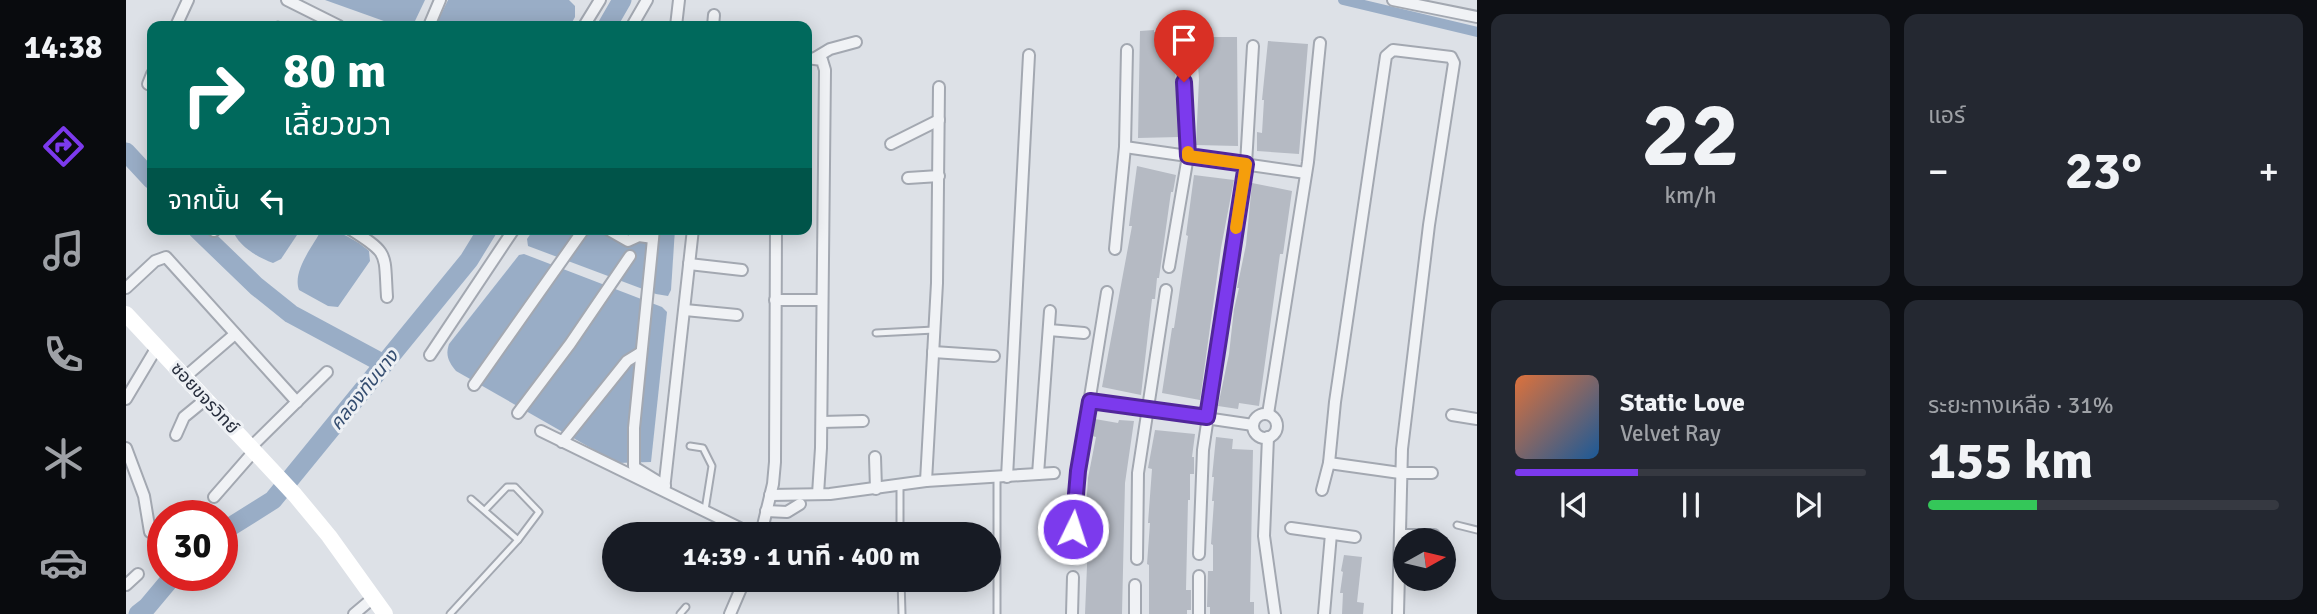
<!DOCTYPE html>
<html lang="th">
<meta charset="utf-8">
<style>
body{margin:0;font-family:Signika,"Noto Sans Thai",sans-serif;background:#242831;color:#f1f3f6;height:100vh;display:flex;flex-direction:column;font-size:26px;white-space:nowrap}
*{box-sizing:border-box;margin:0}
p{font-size:23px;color:#9ea1a6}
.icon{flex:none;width:38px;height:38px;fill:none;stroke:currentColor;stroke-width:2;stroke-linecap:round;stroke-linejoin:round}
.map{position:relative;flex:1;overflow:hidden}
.details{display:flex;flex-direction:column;gap:14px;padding:14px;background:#0d0f14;width:840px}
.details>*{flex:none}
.top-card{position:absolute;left:21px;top:21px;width:665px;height:214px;border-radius:14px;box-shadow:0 4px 18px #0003;background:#00695c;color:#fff;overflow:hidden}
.needle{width:46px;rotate:82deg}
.controls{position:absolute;left:1267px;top:528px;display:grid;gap:14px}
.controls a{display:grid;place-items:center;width:63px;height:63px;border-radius:50%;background:#171b24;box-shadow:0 4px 18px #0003;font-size:35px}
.speed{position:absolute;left:21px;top:500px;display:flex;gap:14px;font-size:35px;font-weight:700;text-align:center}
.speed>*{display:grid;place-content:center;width:91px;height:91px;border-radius:50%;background:#171b24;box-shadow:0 4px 18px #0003;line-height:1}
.speed .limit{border:10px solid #d22;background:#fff;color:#111}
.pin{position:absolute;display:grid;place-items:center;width:60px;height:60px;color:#fff;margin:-72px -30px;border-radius:50% 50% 50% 0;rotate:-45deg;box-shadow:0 0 7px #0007}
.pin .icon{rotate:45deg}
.me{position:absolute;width:77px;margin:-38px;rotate:4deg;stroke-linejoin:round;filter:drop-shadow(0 0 5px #0008)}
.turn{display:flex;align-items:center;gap:24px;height:147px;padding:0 21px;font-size:32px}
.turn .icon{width:91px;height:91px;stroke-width:2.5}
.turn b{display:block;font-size:49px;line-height:60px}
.then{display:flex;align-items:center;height:66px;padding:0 21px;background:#0003;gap:14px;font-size:26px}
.big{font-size:52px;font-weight:700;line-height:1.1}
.details .tile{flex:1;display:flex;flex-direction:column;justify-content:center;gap:10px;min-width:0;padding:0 24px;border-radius:14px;background:#242831}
.details .dial{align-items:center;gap:0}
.dial b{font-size:91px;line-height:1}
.song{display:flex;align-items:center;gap:21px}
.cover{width:84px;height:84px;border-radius:10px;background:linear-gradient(135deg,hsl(20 70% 55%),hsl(210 70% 35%))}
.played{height:7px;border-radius:4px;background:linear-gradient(90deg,#7c3aed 35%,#363941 35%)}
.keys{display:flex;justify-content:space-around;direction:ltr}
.heat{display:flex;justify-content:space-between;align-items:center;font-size:38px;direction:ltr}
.charge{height:10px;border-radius:5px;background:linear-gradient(90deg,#34c759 31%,#363941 0)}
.details .tiles{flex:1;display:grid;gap:14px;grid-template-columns:repeat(2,1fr)}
.trip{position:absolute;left:476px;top:522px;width:399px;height:70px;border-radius:35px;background:#171b24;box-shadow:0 4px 18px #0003;font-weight:700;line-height:70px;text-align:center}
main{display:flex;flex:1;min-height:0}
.tab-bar{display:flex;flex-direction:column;width:126px;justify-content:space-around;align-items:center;background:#090b0e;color:#9ea1a6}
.tab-bar .icon{width:49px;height:49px}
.tab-bar .on{color:#7c3aed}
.tab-bar b{font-size:32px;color:#f1f3f6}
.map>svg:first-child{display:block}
.water{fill:#99adc6}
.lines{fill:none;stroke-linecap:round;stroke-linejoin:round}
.canal{stroke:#99adc6;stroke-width:10}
.river{stroke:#99adc6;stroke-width:19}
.building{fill:#b5bac3}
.lane-casing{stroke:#a3a8b1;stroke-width:9}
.street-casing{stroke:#a3a8b1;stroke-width:14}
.lane{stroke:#f0f2f5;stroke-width:5}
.street{stroke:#f0f2f5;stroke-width:10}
.secondary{stroke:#fff;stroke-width:16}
.route-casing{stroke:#51269a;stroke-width:18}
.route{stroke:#7c3aed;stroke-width:12}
.slow{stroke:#f59e0b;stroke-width:12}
.labels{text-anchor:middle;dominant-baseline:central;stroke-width:6;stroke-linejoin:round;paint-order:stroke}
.street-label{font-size:18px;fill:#272e3d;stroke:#edf0f4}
.water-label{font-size:19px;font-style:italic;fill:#334c6f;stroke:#edf0f4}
</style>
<main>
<nav class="tab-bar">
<b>14:38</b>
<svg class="icon on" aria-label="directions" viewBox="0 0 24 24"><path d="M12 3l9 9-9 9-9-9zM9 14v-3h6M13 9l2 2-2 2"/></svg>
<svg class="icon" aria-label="music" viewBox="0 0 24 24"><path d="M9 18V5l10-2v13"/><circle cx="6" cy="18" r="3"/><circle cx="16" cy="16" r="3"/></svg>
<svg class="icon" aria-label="phone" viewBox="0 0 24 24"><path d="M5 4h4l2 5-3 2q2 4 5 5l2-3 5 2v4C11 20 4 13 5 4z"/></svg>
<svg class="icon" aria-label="climate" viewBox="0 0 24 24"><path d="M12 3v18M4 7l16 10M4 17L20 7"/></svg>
<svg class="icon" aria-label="car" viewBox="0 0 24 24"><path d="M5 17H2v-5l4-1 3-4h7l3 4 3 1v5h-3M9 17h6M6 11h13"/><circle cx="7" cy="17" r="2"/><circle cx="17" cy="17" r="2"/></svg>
</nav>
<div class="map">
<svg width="1351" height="614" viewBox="0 0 1351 614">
<rect width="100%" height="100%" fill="#dde1e7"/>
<g class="water">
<path d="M199,0H299L289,21L280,25H269Z"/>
<path d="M322,0H443L449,6V17L444,26H309Z"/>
<path d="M106,229H175L155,259L147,263C131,257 112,246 106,229Z"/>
<path d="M196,229C211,229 232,241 243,251L244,261L212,307L202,306L173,290C166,271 187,246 196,229Z"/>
<path d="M408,229H549L545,290L542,296L530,294L402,246L401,239Z"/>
<path d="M398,254L536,307L541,312L525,462L491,463L330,371C323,362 319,356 323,344L393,255Z"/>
</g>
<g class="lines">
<path class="canal" d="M1217,0L1351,32"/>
<g class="river">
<path d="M481,26L496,0"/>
<path d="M0,152L26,180"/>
<path d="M71,229L130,286L165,314L258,364"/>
<path d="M96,532L147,500L343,260L362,229"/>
<path d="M12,614L21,607L47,576"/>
</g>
</g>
<g class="building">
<path d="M1028,30V32H1047L1053,137L1012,138L1014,31Z"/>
<path d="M1070,37H1111L1112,146L1070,145L1073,79Z"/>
<path d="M1142,41L1182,44L1173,154L1131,151V132L1136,133L1138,100H1136Z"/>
<path d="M1011,166L1050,175L1047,192H1045L1033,278H1031L1029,299H1026L1015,395L976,387L1006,226H1003Z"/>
<path d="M1068,175L1108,180L1095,248L1074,400L1036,393L1046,328H1048L1062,236L1060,235Z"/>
<path d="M1126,183L1166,191L1157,254H1154L1133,406L1113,403L1112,409L1092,406L1103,354L1108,309L1113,288H1111L1120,245Z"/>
<path d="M969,419L992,423L993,420L1008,421L999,483L996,614H959L962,542H959V525L962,478L970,437L966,436Z"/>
<path d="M1029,430L1069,434L1066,457H1068V474H1064V500H1062L1060,590H1065V610H1061V614H1023V565L1021,564L1024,523H1022L1026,469L1022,468Z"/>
<path d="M1090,437L1107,439L1106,449L1127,450L1124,602H1128V614H1084V607H1081L1082,571H1087V545L1085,544L1088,501H1086L1088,477H1086Z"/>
<path d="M1218,555L1236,557L1231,602L1238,603L1237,614H1216L1217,593H1214L1217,572L1215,571Z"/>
</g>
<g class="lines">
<g class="lane-casing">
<g id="lane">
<path d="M152,25L154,26"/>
<path d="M750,333L808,330"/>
<path d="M564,446L577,448L586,466L579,510"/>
<path d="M871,477V614"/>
<path d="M774,486V534"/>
<path d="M359,510L381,487H389L413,512L392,540"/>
<path d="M1331,525L1351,530"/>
<path d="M775,579L776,614"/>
<path d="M324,614L392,540L345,499"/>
<path d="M554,614L560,607"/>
</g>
</g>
<g class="street-casing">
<g id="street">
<path d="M161,0L213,26"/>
<path d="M1267,0L1351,17"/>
<path d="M50,26L62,0"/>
<path d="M303,26L314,0"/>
<path d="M458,26L474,0"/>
<path d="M506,26L521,0"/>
<path d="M550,26L553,0"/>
<path d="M587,26L588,15"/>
<path d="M681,58L696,60L699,70L695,448L692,494"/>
<path d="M689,58L704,49L730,42"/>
<path d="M22,84L26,74"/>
<path d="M765,144L813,120"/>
<path d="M999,147L1180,173"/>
<path d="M782,178L813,176"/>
<path d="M224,229C264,254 258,252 261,297"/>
<path d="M481,229L502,241L513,236L527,238"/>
<path d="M528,229L508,428V467L539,486"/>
<path d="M88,231L89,229"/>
<path d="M989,249L999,147L1001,50"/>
<path d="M563,264L616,270"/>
<path d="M1043,267L1062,156L1055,32"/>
<path d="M0,288L29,261L40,257L171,402"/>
<path d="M649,300H696"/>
<path d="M559,310L611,315"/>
<path d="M923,330L958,333"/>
<path d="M807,352L868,356"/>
<path d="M304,355L388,229"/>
<path d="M59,377L109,334"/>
<path d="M348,385L458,229"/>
<path d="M0,399L31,347"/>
<path d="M964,401L1127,425"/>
<path d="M392,413L444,344L504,256"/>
<circle cx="1139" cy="426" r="12"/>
<path d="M1142,414L1182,162L1194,43"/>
<path d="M1326,415L1351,419"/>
<path d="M696,422L737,421"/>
<path d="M415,431L626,534"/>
<path d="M50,435L58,417L80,399"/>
<path d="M1142,437L1138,536L1149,614"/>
<path d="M436,442L501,361L514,353"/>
<path d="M125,447L201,372"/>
<path d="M0,448L18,496L24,532"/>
<path d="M749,457L750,489"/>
<path d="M1203,463L1274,473H1306"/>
<path d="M912,474L924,311"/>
<path d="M881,477L903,55"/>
<path d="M800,481L811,283L813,87"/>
<path d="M538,490L567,229"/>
<path d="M1196,490L1203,463L1209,402L1260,56L1267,50L1325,57L1328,63L1303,225L1276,449L1272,614"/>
<path d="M644,495L704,494L800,481L928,473"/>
<path d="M88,497L129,450"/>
<path d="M640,511L661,512L674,504"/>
<path d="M1165,528L1229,537"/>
<path d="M635,534L647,484L649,462L650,229"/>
<path d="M1274,535H1308"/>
<path d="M1073,554L1077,450L1120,164L1127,46"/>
<path d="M946,556L952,471L981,292"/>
<path d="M1011,559L1012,473L1040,290"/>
<path d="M0,585L12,574"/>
<path d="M228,614L247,598"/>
<path d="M604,614L619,579"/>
<path d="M946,614L947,577"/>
<path d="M1009,614V585"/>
<path d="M1073,614V576"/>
<path d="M1198,614L1205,534"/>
</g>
</g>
<use href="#lane" class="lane"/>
<use href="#street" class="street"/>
<path class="secondary" d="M0,314L169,495L203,536L259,614"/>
</g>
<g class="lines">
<g class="route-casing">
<path id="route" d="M947,529L952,471L964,401L1081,417L1120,164L1062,156L1058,82"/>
</g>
<use href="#route" class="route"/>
<path class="slow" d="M1062,152V156L1120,164L1110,228"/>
</g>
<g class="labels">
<g class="street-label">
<text transform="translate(79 398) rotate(47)">ซอยขจรวิทย์</text>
</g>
<g class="water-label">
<text transform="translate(238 390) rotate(-51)">คลองทับนาง</text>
</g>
</g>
</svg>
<div class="controls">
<a><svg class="needle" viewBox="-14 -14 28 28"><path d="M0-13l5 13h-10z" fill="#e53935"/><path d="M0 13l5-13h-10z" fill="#9ea1a6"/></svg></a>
</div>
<div class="speed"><div class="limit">30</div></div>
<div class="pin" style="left:1058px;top:82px;background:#d93025"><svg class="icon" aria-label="arrive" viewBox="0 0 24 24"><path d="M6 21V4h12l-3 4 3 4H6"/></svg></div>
<svg class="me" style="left:947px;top:529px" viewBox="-20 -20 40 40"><circle r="17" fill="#7c3aed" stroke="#fff" stroke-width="3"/><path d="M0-11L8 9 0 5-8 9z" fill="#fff"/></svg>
<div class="trip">14:39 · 1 นาที · 400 m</div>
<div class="top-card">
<div class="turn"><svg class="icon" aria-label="right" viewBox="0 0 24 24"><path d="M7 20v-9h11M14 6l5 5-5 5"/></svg><div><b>80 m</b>เลี้ยวขวา</div></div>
<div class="then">จากนั้น<svg class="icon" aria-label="left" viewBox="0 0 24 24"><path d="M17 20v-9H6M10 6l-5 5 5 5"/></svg></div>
</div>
</div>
<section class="details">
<div class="tiles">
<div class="tile dial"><b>22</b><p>km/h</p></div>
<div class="tile"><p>แอร์</p>
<div class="heat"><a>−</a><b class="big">23°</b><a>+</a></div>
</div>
<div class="tile">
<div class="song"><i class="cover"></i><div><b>Static Love</b><p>Velvet Ray</p></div></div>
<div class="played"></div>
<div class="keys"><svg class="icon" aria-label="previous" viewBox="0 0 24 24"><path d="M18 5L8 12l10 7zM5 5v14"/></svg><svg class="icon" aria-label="pause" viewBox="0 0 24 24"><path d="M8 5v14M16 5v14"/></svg><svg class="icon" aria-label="next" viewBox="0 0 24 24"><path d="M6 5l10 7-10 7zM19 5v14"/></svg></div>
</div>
<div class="tile"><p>ระยะทางเหลือ · 31%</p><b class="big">155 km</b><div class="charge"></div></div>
</div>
</section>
</main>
